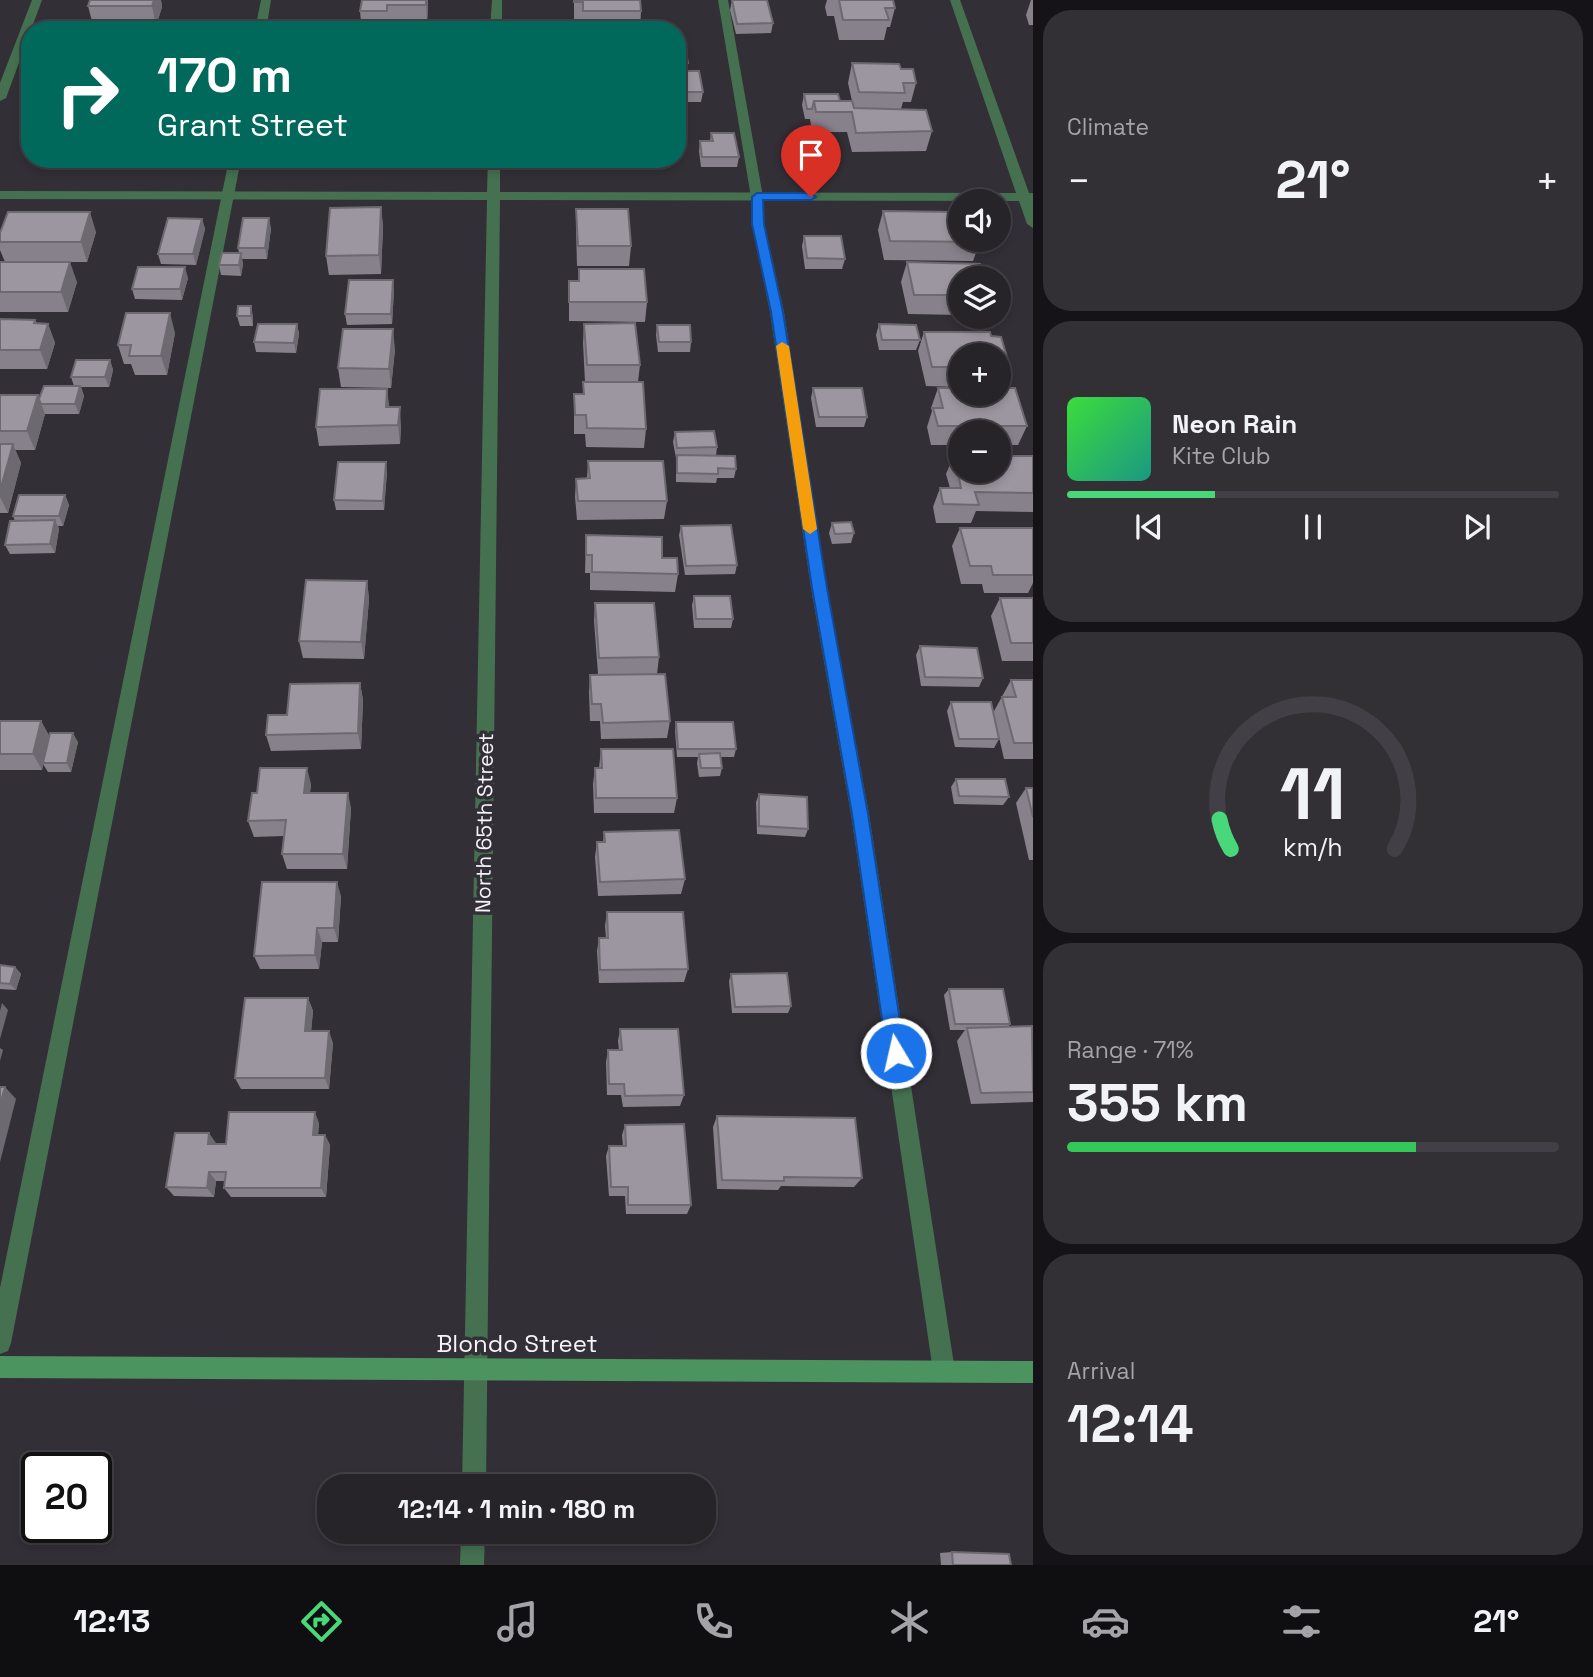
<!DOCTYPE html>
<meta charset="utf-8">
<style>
body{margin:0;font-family:"Space Grotesk",sans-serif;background:#322f35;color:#f1f3f6;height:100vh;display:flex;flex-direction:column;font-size:26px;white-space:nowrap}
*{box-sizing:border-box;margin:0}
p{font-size:23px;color:#a4a4a8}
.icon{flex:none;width:38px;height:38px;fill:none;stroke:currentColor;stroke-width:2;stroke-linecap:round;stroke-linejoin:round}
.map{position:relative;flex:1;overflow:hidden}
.drawer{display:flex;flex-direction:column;gap:10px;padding:10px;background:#151317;width:560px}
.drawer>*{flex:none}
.guide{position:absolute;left:21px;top:21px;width:665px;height:147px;border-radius:28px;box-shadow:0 4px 10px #0003,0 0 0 2px #424046;background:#00695c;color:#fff;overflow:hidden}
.buttons{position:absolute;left:948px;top:189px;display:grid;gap:14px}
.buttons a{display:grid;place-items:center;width:63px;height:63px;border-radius:50%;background:#262329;box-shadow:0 4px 10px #0003,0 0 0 2px #424046;font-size:35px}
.speed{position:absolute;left:21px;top:1452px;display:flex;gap:14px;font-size:35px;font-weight:700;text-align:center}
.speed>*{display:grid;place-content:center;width:91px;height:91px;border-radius:50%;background:#262329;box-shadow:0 4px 10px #0003,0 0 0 2px #424046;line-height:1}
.speed .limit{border:4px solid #111;border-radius:10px;background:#fff;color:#111}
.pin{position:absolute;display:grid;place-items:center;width:60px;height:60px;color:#fff;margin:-72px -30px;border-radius:50% 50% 50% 0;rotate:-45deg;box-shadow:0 0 7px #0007}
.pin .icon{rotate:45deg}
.me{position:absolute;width:77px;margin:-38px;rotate:351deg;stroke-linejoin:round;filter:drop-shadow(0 0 5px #0008)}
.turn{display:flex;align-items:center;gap:24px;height:147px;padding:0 21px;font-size:32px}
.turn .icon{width:91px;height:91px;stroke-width:2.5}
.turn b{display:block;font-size:49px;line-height:60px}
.big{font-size:52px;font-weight:700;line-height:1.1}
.drawer .tile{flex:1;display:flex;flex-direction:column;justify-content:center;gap:10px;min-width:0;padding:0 24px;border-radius:28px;background:#322f35}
.drawer .dial{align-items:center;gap:0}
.dial svg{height:182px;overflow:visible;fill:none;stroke:#424046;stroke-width:7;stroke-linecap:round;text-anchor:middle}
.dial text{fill:#f1f3f6;stroke:none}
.song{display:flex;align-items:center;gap:21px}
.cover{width:84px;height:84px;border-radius:10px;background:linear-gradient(135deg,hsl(120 70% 55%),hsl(170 70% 35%))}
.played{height:7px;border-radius:4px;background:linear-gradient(90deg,#48d779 30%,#424046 30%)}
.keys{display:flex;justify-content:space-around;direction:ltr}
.heat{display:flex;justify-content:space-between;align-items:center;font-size:38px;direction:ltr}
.charge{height:10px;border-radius:5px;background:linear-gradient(90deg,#34c759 71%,#424046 0)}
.trip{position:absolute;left:317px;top:1474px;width:399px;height:70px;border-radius:28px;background:#262329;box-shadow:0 4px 10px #0003,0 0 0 2px #424046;font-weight:700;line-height:70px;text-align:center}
.dock{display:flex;height:112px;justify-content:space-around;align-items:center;background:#0f0e10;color:#a4a4a8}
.dock .icon{width:49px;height:49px}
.dock .on{color:#48d779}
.dock b{font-size:32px;color:#f1f3f6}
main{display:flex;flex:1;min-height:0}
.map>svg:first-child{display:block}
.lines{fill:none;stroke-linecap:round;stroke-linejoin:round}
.lane{fill:#457150;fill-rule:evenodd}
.street{fill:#457150;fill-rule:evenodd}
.secondary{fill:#4b945f;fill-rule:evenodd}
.wall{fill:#86818a}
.shaded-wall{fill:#6d6971}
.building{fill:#9c96a1;stroke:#6d6971;stroke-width:2}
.route{fill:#1a73e8;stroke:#114b97;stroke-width:2}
.slow{fill:#f59e0b}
.labels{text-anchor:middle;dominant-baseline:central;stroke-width:7;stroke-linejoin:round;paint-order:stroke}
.street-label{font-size:21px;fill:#f6f3f9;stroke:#332f37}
.near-street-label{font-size:24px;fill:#f6f3f9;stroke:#332f37}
</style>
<main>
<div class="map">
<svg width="1033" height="1565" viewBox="0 0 1033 1565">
<rect width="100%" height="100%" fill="#332f37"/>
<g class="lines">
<g class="lane">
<path d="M261,0H271L266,30H255Z"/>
<path d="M718,0H728L763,197L764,224L784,312L827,588L869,814L955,1371L952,1379L944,1382L936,1379L933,1371L851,814L811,588L770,312L752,224L751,197Z"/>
<path d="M229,159H241L11,1343L8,1351L0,1354V1288Z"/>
</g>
<g class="street">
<path d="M32,0H42L6,98L0,101V83Z"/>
<path d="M492,0H502V30H490Z"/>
<path d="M950,0H960L1029,193H1033V228L1027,224L1019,201L500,200L486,1486H462L487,200L0,199V191L487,192L488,159H500V192L1016,193Z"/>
<path d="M461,1531H485L484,1565H460Z"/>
</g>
<path class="secondary" d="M0,1356L1033,1361V1383L0,1378Z"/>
</g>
<g class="wall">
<path d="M90,0H161L162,7L156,26L93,25L88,6Z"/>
<path d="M362,0H428L427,25L361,22L360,11Z"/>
<path d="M574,0H640L641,11L640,30H582V22H574Z"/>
<path d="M732,0L773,23L771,33L736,34L730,10Z"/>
<path d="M827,0H893L895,8L890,27H887L884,40H839L834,16H827L825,7Z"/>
<path d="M1031,0H1033V25H1029L1026,15Z"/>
<path d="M677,47L688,63L687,71L703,92L701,102H677Z"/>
<path d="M852,63L901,69L916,83L911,102H903L901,109L932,131L926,151L852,152L847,132H812L810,119H805L802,105L804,94L840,101H852L848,83Z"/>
<path d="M711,133L739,157L737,167H701L699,151L700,141H710Z"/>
<path d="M381,207L383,227L381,274L329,275L326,256Z"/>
<path d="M576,209L631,246L629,266H577L576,229Z"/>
<path d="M883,211L957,216L980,242L973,261L884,260L878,230Z"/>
<path d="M202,219L205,229L196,265L161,264L158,254Z"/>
<path d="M271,228L267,259H242L243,264L241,276L221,275L219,265L239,253L238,248Z"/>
<path d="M96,232L87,262H5L0,250V233Z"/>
<path d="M804,236L845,259L842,269H805L802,246Z"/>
<path d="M0,262L77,282L68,312H0Z"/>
<path d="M907,262L961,278V315L908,314L901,282Z"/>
<path d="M579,269L647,302L645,322L569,321V281H578Z"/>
<path d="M188,278L182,300L135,299L132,289Z"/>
<path d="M394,290L392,324L347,325L345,314Z"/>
<path d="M237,316H253V326H240Z"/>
<path d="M0,319L35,320L37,323L48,324L55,343L47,369H0Z"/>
<path d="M297,324L299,334L296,353L256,352L254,342Z"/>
<path d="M584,324L640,365L638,382L646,429L644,448L586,447L585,434H574V394H583V382H585L583,343Z"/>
<path d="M879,324L920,340L916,350H879L876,335Z"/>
<path d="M657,325L691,342L690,352H658L656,335Z"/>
<path d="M924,332L991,336L1009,364L1001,383H999V355H961V387L926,386L918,351Z"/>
<path d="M175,333L167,375H135L131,364H124L118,345Z"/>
<path d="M395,349L391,388L341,387L338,368Z"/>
<path d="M110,360L113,370L109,387H81L84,396L79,414H45L35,450H15L21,463L8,513H0V395H38L39,399L74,386L71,377Z"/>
<path d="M813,388L867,417L864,427H816L811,398Z"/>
<path d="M938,388L1027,426L1018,445H999V432H961V445H931L927,427L932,411L931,408Z"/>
<path d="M387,389L389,407L401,426L400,444L319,446L316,427Z"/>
<path d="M675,432L717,447L716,456L736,469L734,478H717L716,483L676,482V458L673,442Z"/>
<path d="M954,455L1033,456V512L976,511L971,523H936L933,507L940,488H950L946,474Z"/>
<path d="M588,461L667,501L664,519L577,520L575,497L576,479L587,478Z"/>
<path d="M387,472L384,510H336L334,500Z"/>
<path d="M65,495L69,505L63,526H58L59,529L55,553L10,554L5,545L15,521L13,516Z"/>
<path d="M832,523L854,533L851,543L832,544L829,533Z"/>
<path d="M681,526L737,565L735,574L685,575L679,535Z"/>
<path d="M960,528H1033V583L1028,593H984L982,584H961L952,546Z"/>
<path d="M586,535L662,558L678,574L675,592L590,590V573H585Z"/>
<path d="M367,581L369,599L364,659L303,658L299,641Z"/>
<path d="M694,596L733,619L731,628H694L692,605Z"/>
<path d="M1000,598H1033V661H1002L991,616Z"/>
<path d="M595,603L659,657L657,674L670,721L667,738L601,739L600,721H590L589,692L590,675L598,674L594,621Z"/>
<path d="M920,646L983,678L979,687L921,686L916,655Z"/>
<path d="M1011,680H1033V759H1004L999,737V739L994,748L955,747L947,711L951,702L993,713Z"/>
<path d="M360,683L363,700L361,749L271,751L266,735L287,715Z"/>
<path d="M0,721H41L49,736L78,742L71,772H48L43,764L42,770H0Z"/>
<path d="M676,722L736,749L734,757H720L722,768L720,776L699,777L697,763L698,757H677L675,731Z"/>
<path d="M601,749L677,798L674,813H594L593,784L595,768H599Z"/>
<path d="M956,779L1009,797L1003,805L954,804L951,787Z"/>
<path d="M311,784L310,793L351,808L347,869H287L282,854L284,836L254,837L248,821L257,793Z"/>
<path d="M1026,788H1033V860H1029L1016,803Z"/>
<path d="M759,794L808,829L805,837L757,834L756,802Z"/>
<path d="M604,832L685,879L681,894L598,896L595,857L597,842H603Z"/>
<path d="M341,896L338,942H322L319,969H260L254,956Z"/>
<path d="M607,912L688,969L684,982L599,983L597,951L599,938H606L605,926Z"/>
<path d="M0,965L15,967L21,974L16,990L0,989Z"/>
<path d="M731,974L791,1006L788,1013H732L729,981Z"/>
<path d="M949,989L1010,1024L1008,1027L1033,1029V1102L971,1104L957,1041L965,1030H950L944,995Z"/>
<path d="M308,998L313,1011L311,1031L333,1043L329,1089H241L235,1078Z"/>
<path d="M620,1029L684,1095L680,1106L623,1107L621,1095H607L606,1062L608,1050H619L618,1041Z"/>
<path d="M717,1116L862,1178L854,1187L781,1186L778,1190L717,1189L713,1127Z"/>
<path d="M319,1123L318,1135H325L330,1145L326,1197H231L224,1188L225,1181H216L214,1197L174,1196L166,1187L216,1144H226Z"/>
<path d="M625,1125L691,1205L687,1214H626L625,1196H609L606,1156L609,1146H623L622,1135Z"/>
<path d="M952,1552L1011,1565H941L940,1553Z"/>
</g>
<g class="shaded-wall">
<path d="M154,0H161L162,7L156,26L152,6Z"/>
<path d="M426,0H428V9L427,25Z"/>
<path d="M381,207L383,227L381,274L379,255Z"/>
<path d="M90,212L96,232L87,262L81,242Z"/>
<path d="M269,218L271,228L267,259L265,248Z"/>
<path d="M202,219L205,229L196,265L193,254Z"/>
<path d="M241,253L243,264L241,276L239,265Z"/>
<path d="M70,262L77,282L68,312L61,292Z"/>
<path d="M185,267L188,278L182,300L180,289Z"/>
<path d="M393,280L394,290L392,324L391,314Z"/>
<path d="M251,306L253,316V326L251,316Z"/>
<path d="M170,313L175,333L167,375L161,356Z"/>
<path d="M48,324L55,343L47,369L40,350Z"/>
<path d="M297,324L299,334L296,353L294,343Z"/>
<path d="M393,329L395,349L391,388L389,369Z"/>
<path d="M110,360L113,370L109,387L105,377Z"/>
<path d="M80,386L84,396L79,414L75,404Z"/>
<path d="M387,389L389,408L388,426L386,407Z"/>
<path d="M38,395L45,414L35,450L27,431Z"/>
<path d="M400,407L401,426L400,444L398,425Z"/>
<path d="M13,444L21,463L8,513L0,497V491Z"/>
<path d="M386,462L387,472L384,510L383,501Z"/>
<path d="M65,495L69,505L63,526L59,516Z"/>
<path d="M55,520L59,529L55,553L50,544Z"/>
<path d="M367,581L369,599L364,659L361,642Z"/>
<path d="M360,683L363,700L361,749L358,733Z"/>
<path d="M41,721L50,737L42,770L33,754Z"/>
<path d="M73,733L78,742L71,772L67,763Z"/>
<path d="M307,768L311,784L308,808L304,793Z"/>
<path d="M348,793L351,808L347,869L343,854Z"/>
<path d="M337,882L341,896L338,942L334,928Z"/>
<path d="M317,928L322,942L319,969L315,955Z"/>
<path d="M15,967L21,974L16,990L10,984Z"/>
<path d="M308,998L313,1011L310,1043L305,1031Z"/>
<path d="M2,1003L8,1010L0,1039V1011Z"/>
<path d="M329,1031L333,1043L329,1089L325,1078Z"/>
<path d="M0,1048L3,1050L0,1061Z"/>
<path d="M5,1087L16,1099L0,1162V1105Z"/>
<path d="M315,1112L319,1123L317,1145L313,1135Z"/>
<path d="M209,1133L216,1143L208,1144Z"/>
<path d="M325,1135L330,1145L326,1197L321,1188Z"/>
<path d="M209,1172L216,1181L214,1197L207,1188Z"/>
</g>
<g class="building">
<path d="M90,0H154L152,6H88Z"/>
<path d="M362,0H426V5H387V11H360Z"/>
<path d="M574,0H640L641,11H583V2H574Z"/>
<path d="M732,0H767L773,23L737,24Z"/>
<path d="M839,0H893L895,8H885L889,20H843Z"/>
<path d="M358,22H426L425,30H357Z"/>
<path d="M81,25L155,26L153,30H80Z"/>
<path d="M677,47H685L688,63H677Z"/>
<path d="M852,63L899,64L901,69H913L916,83H903L905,93L859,92Z"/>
<path d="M677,71H699L703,92H677Z"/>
<path d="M804,94H838L840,101H814L812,109H807Z"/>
<path d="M814,101H852L854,108L926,110L932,131L856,133L852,112H816Z"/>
<path d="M711,133H734L739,157H702L700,141H713Z"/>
<path d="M381,207L379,255L326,256L330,208Z"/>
<path d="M576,209H628L631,246H578Z"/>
<path d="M883,211L955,212L957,216H961V240H979L980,242L890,241Z"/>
<path d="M8,212H90L81,242H0V233Z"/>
<path d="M168,218L202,219L193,254H158Z"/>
<path d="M243,218H269L265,248H238Z"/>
<path d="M804,236H841L845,259L807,258Z"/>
<path d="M222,253H241L239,265H219Z"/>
<path d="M0,262H70L61,292H0Z"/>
<path d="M907,262L980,264L984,278H961V295H914Z"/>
<path d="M138,267H185L180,289H132Z"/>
<path d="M579,269H644L647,302H569V281H579Z"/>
<path d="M349,280H393L391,314H345Z"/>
<path d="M238,306H251V316H237Z"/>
<path d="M126,313H170L161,356H129L131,345H118Z"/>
<path d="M0,319L35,320L34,323L48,324L40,350H0Z"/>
<path d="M635,323L640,365H587L584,324Z"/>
<path d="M258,324H297L294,343L254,342Z"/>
<path d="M879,324L916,325L920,340H882Z"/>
<path d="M657,325H690L691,342H659Z"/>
<path d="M343,329H393L389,369L338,368Z"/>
<path d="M924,332H990L991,336L1001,337L1009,364H999V355H961V367H932Z"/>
<path d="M76,360H110L105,377H71Z"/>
<path d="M583,382H643L646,429L587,428L586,415H575L574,394H584Z"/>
<path d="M44,386H80L75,404H41L39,399Z"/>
<path d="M813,388H862L867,417H819Z"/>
<path d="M938,388H961V394H999V388H1015L1027,426H938L933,408H943Z"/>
<path d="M320,389H387L386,407H400L398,425L316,427Z"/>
<path d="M0,395H38L27,431H0Z"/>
<path d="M714,431L717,447L677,448L675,432Z"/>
<path d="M0,444H13L0,491Z"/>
<path d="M677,455L735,456L736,469L718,468V474L677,473Z"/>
<path d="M954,455H961V471H999V456H1033V493L975,492L979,505L943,504L940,488H961Z"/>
<path d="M588,461H663L667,501H578L576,479L590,478Z"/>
<path d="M338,462H386L383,501L334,500Z"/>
<path d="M19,495H65L59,516H13Z"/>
<path d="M55,520L50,544L5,545L10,521Z"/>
<path d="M851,522L854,533L835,534L832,523Z"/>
<path d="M731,525L737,565L686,566L681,526Z"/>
<path d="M960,528H1033V575H993L991,566H970Z"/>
<path d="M586,535L662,537V558H677L678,574L592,572V555H586Z"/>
<path d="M306,580L367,581L361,642L299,641Z"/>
<path d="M694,596H730L733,619H696Z"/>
<path d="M1000,598H1033V643H1011Z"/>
<path d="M595,603H654L659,657L599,658Z"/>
<path d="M920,646L977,648L983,678L925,677Z"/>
<path d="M665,674L670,721L603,723L601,704H592L590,675Z"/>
<path d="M1011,680H1033V743H1014L1002,697H1016Z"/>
<path d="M360,683L358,733L266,735L268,715H287L290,684Z"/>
<path d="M951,702H991L999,739H959Z"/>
<path d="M0,721H41L33,754H0Z"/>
<path d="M676,722H733L736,749H678Z"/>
<path d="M50,733H73L67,763H43Z"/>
<path d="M601,749H673L677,798H596L595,768H602Z"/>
<path d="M720,753L722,768H701L699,754Z"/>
<path d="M260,768H307L304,793H348L343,854H282L286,820L248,821L252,793H257Z"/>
<path d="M956,779H1005L1009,797L959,796Z"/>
<path d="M1026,788H1033V817Z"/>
<path d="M759,794L807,797L808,829L759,826Z"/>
<path d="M679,830L685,879L600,882L597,842H605L604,832Z"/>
<path d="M262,882H337L334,928H317L315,955L254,956Z"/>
<path d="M607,912H683L688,969L600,970L599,938H608Z"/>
<path d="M0,965L15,967L10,984L0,983Z"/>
<path d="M787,973L791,1006L735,1007L731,974Z"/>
<path d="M949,989H1003L1010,1024H955Z"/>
<path d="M245,998H308L305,1031H329L325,1078H235Z"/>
<path d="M1032,1026L1033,1092L981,1093L967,1028Z"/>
<path d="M620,1029H678L684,1095L625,1096L624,1084H609L608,1050H622Z"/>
<path d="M0,1087H5L0,1105Z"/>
<path d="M229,1112H315L313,1135H325L321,1188H224L226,1172H209L207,1188L166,1187L175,1133H209L208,1144H226Z"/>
<path d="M717,1116L855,1118L862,1178L784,1177V1181L722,1180Z"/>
<path d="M684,1124L691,1205H628V1187H611L609,1146H626L625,1125Z"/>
<path d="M952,1552L1009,1554L1011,1565H953Z"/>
</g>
<path class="route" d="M757,193H811L816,197L811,200H763L764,224L783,312L827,588L868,814L905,1053L903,1059L896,1062L890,1059L887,1053L852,814L812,588L771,312L752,224V197Z"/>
<path class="slow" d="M782,342L789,346L817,529L810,534L803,529L776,346Z"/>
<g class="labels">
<g class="street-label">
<text transform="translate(484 823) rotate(-89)">North 65th Street</text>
</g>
<g class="near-street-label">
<text x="517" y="1343">Blondo Street</text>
</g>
</g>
</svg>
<div class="buttons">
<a><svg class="icon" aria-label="sound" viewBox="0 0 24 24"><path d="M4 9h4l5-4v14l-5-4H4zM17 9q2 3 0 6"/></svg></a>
<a><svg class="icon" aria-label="layers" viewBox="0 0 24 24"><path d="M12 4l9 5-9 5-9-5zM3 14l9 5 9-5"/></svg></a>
<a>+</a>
<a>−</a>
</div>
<div class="speed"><div class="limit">20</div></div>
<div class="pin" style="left:811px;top:197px;background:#d93025"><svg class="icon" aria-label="arrive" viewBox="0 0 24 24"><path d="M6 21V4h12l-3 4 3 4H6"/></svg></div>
<svg class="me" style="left:896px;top:1053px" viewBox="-20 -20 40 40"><circle r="17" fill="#1a73e8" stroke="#fff" stroke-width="3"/><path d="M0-11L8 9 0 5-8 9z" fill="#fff"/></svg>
<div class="trip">12:14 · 1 min · 180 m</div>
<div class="guide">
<div class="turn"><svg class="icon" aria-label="right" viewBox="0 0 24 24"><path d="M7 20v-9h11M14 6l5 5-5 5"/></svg><div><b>170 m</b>Grant Street</div></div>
</div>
</div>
<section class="drawer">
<div class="tile"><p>Climate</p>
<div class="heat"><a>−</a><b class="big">21°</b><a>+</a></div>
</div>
<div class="tile">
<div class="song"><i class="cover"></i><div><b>Neon Rain</b><p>Kite Club</p></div></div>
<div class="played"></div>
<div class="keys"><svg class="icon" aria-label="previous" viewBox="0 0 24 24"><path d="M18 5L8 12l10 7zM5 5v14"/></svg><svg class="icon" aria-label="pause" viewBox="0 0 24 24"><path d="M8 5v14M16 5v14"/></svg><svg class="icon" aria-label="next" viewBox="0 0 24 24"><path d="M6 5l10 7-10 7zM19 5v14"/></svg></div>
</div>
<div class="tile dial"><svg viewBox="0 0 100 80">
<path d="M14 69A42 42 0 1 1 86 69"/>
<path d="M14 69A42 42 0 0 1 9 56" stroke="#48d779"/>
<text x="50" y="56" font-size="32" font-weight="700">11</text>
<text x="50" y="72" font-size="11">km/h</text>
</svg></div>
<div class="tile"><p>Range · 71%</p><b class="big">355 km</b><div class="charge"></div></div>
<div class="tile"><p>Arrival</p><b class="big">12:14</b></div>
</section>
</main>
<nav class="dock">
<b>12:13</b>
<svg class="icon on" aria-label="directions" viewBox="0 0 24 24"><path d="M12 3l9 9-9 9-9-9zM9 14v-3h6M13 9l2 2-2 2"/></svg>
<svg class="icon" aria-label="music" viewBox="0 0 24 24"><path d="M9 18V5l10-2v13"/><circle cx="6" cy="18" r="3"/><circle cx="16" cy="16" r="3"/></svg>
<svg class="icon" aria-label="phone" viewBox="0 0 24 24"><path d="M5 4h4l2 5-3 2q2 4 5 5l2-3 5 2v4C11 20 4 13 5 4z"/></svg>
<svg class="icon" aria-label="climate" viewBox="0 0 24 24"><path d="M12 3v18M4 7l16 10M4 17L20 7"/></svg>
<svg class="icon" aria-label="car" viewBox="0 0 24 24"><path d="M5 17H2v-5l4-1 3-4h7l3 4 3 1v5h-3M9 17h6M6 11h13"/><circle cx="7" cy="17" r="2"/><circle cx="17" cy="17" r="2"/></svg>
<svg class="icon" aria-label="filters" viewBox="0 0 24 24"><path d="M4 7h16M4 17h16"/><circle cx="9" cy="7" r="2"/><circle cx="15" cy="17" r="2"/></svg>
<b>21°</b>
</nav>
